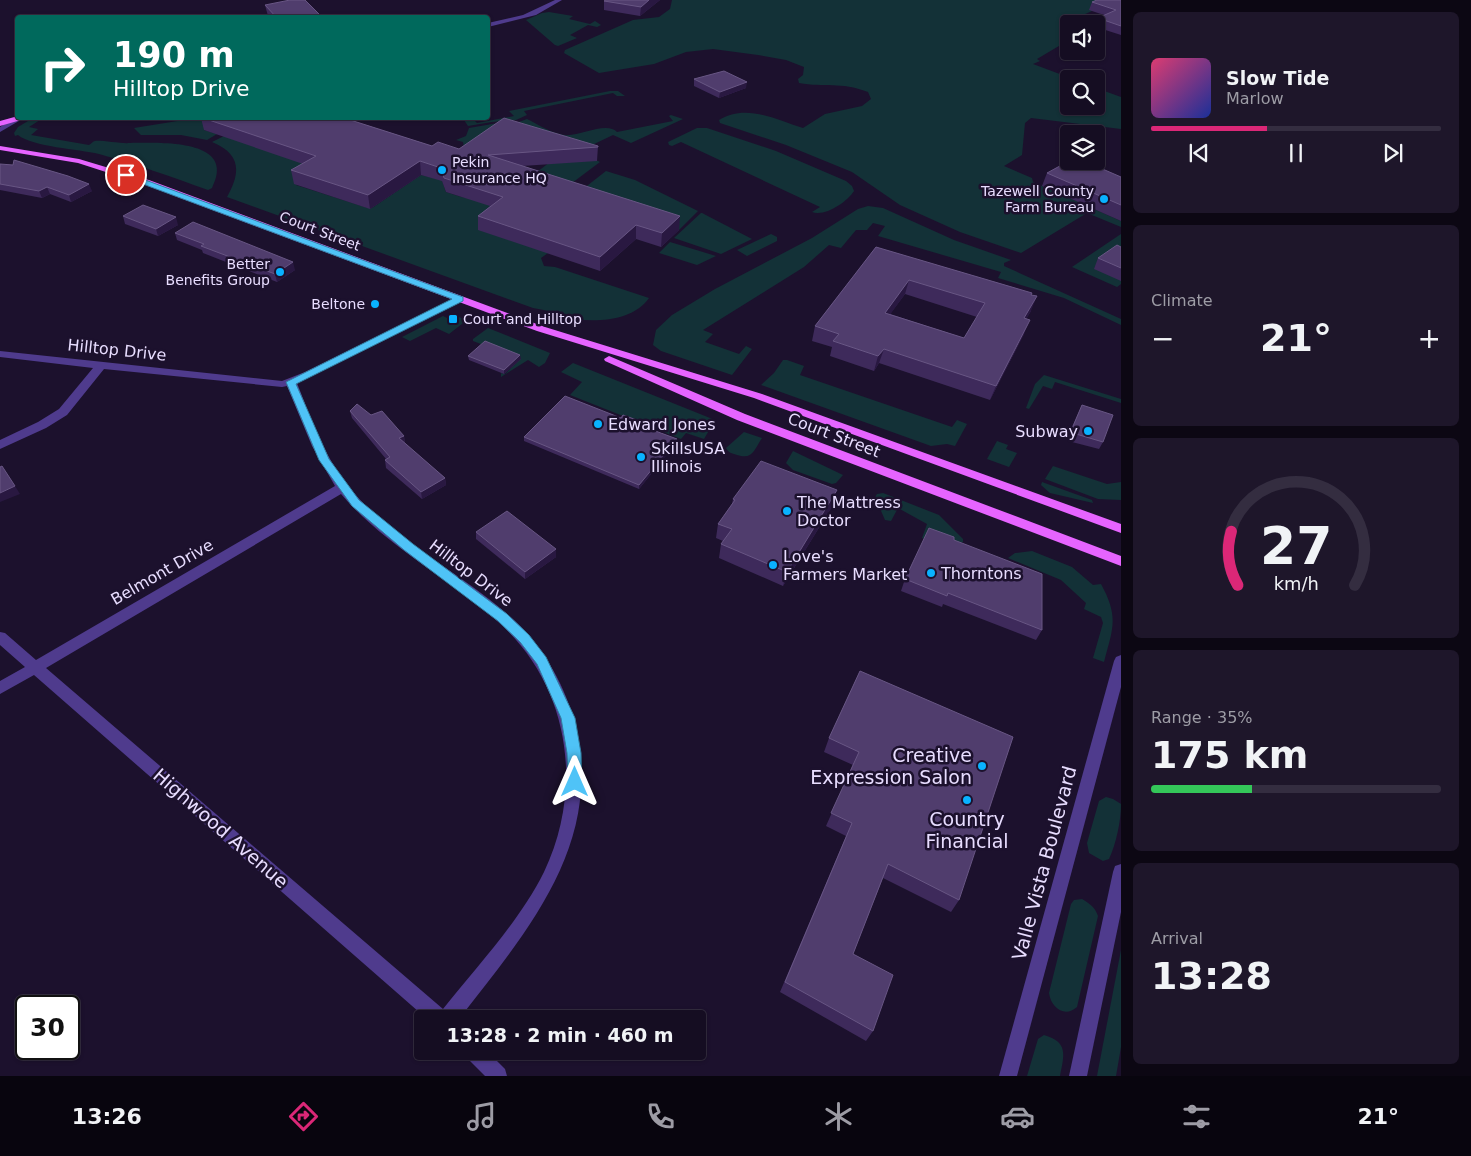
<!DOCTYPE html>
<meta charset="utf-8">
<style>
body{margin:0;font-family:"DejaVu Sans",sans-serif;background:#1e162a;color:#f1f3f6;height:100vh;display:flex;flex-direction:column;font-size:19px;white-space:nowrap}
*{box-sizing:border-box;margin:0}
p{font-size:16px;color:#9d9ca5}
.icon{flex:none;width:28px;height:28px;fill:none;stroke:currentColor;stroke-width:2;stroke-linecap:round;stroke-linejoin:round}
.map{position:relative;flex:1;overflow:hidden}
.drawer{display:flex;flex-direction:column;gap:12px;padding:12px;background:#0c0713;width:350px}
.drawer>*{flex:none}
.top-card{position:absolute;left:15px;top:15px;width:475px;height:105px;border-radius:5px;box-shadow:0 1px 4px #0004,0 0 0 1px #342d40;background:#00695c;color:#fff;overflow:hidden}
.controls{position:absolute;left:1060px;top:15px;display:grid;gap:10px}
.controls a{display:grid;place-items:center;width:45px;height:45px;border-radius:5px;background:#150d22;box-shadow:0 1px 4px #0004,0 0 0 1px #342d40;font-size:25px}
.speed{position:absolute;left:15px;top:995px;display:flex;gap:10px;font-size:25px;font-weight:700;text-align:center}
.speed>*{display:grid;place-content:center;width:65px;height:65px;border-radius:50%;background:#150d22;box-shadow:0 1px 4px #0004,0 0 0 1px #342d40;line-height:1}
.speed .limit{border:2px solid #111;border-radius:8px;background:#fff;color:#111}
.pin{position:absolute;display:grid;place-items:center;width:42px;height:42px;color:#fff;margin:-21px;border:2px solid #fff;border-radius:50%;box-shadow:0 1px 5px #0007}
.me{position:absolute;width:55px;margin:-28px;rotate:0deg;stroke-linejoin:round;filter:drop-shadow(0 0 4px #0008)}
.turn{display:flex;align-items:center;gap:18px;height:105px;padding:0 15px;font-size:22px}
.turn .icon{width:65px;height:65px;stroke-width:2.5}
.turn b{display:block;font-size:35px;line-height:42px}
.big{font-size:38px;font-weight:700;line-height:1.1}
.drawer .card{flex:1;display:flex;flex-direction:column;justify-content:center;gap:8px;min-width:0;padding:0 18px;border-radius:8px;background:#1e162a}
.drawer .dial{align-items:center;gap:0}
.dial svg{height:130px;overflow:visible;fill:none;stroke:#342d40;stroke-width:7;stroke-linecap:round;text-anchor:middle}
.dial text{fill:#f1f3f6;stroke:none}
.song{display:flex;align-items:center;gap:15px}
.cover{width:60px;height:60px;border-radius:8px;background:linear-gradient(135deg,hsl(340 70% 55%),hsl(230 70% 35%))}
.played{height:5px;border-radius:2px;background:linear-gradient(90deg,#db2777 40%,#342d40 40%)}
.keys{display:flex;justify-content:space-around;direction:ltr}
.heat{display:flex;justify-content:space-between;align-items:center;font-size:28px;direction:ltr}
.charge{height:8px;border-radius:4px;background:linear-gradient(90deg,#34c759 35%,#342d40 0)}
.trip{position:absolute;left:414px;top:1010px;width:292px;height:50px;border-radius:5px;background:#150d22;box-shadow:0 1px 4px #0004,0 0 0 1px #342d40;font-weight:700;line-height:50px;text-align:center}
.tabs{display:flex;height:80px;justify-content:space-around;align-items:center;background:#08050e;color:#9d9ca5}
.tabs .icon{width:35px;height:35px}
.tabs .current{color:#db2777}
.tabs b{font-size:22px;color:#f1f3f6}
main{display:flex;flex:1;min-height:0}
.map>svg:first-child{display:block}
.green{fill:#133137}
.lines{fill:none;stroke-linecap:round;stroke-linejoin:round}
.minor{fill:#4f3b8d;fill-rule:evenodd}
.tertiary{fill:#4f3b8d;fill-rule:evenodd}
.primary{fill:#e664ff;fill-rule:evenodd}
.wall{fill:#3e2a5b;fill-rule:evenodd}
.shaded-wall{fill:#291841}
.building{fill:#503d6d;stroke:#685684;fill-rule:evenodd}
.route{fill:#4fc3f7;stroke:#337fa1}
.poi-dot{fill:#09b2ff;stroke:#1c112d;stroke-width:2}
.labels{text-anchor:middle;dominant-baseline:central;stroke-width:5;stroke-linejoin:round;paint-order:stroke}
.far-poi-label{font-size:14px;fill:#e8ddff;stroke:#1c112d;text-anchor:end}
.far-street-label{font-size:14px;fill:#e8ddff;stroke:#1c112d}
.street-label{font-size:16px;fill:#e8ddff;stroke:#1c112d}
.poi-label{font-size:16px;fill:#e8ddff;stroke:#1c112d;text-anchor:start}
.near-poi-label{font-size:19px;fill:#e8ddff;stroke:#1c112d;text-anchor:end}
.near-street-label{font-size:19px;fill:#e8ddff;stroke:#1c112d}
</style>
<main>
<div class="map">
<svg width="1121" height="1076" viewBox="0 0 1121 1076">
<rect width="100%" height="100%" fill="#1c112d"/>
<g class="green">
<path d="M672,0H1108L1092,11L1063,24L1069,26V40L1037,59L1040,61L1033,64L1073,79L1080,75L1089,79H1069V106H1096V88L1121,97V129L1031,118L1025,123L1022,155L1004,166L1032,178L1033,182L1121,221V227L1087,213L1021,253L960,232L900,205L852,172L786,145L720,123L719,120C746,103 776,120 803,128L825,114L862,106L871,99L868,92C840,81 825,88 799,83L798,79L803,75L804,67L786,60L758,55L713,49L686,52L654,64L599,73L564,53L565,50L633,20L659,17L670,9Z"/>
<path d="M549,12L573,16L569,19L590,24L595,21L601,25L597,27L588,25L570,35L577,38L558,46L555,45L526,20L542,13Z"/>
<path d="M610,91H618L625,96H617L613,93L524,111L527,115L516,120L492,122L468,126L464,120L472,118L477,123L514,116L509,111Z"/>
<path d="M671,115L683,119L631,143L613,135L590,146L516,123L527,119C539,125 551,133 564,135C580,137 606,121 617,132L673,121L669,116Z"/>
<path d="M33,118H43L29,127L38,129L31,135L89,145C91,144 93,141 95,141C101,140 122,144 130,143C158,143 238,138 212,188L208,190C172,177 136,164 99,154C78,149 33,147 18,135L15,136L14,133L18,127Z"/>
<path d="M196,118H228L204,130L217,134L207,140L181,135H141L134,128Z"/>
<path d="M498,123L568,146L600,162L560,192L516,188L554,159L465,153L463,142L456,140L466,136L469,128Z"/>
<path d="M697,128H707L776,151L846,181L852,186L854,191C847,202 825,217 812,212L820,207L681,142L672,146L669,145L668,142Z"/>
<path d="M224,136L314,167L296,185L368,208H372L421,175L442,180L446,192C462,197 474,203 489,192L548,253L541,258L544,266L555,267L649,298C632,323 589,323 563,317L565,314L533,308L227,197C241,172 241,154 212,142Z"/>
<path d="M606,171L635,180L698,211L679,230L580,199L583,189Z"/>
<path d="M868,206L883,208L954,240L1011,260L1004,263V266L1121,319V325L1064,298L998,278L1001,272L878,236L885,226L873,223L867,230H856L841,248L829,245L804,267L703,330L713,334L705,342L739,354L746,346L752,349L732,375L661,351L653,345L656,330L672,315L715,289L812,238L858,209Z"/>
<path d="M701,213H702L752,239L721,254L674,238Z"/>
<path d="M771,234L777,237V241L747,256L737,250Z"/>
<path d="M1121,234V284L1117,287L1072,267Z"/>
<path d="M670,242L716,256L697,265L659,253Z"/>
<path d="M443,316L447,318L456,316L467,320L449,334L436,328L410,341L402,337Z"/>
<path d="M488,328L550,353L545,363L539,367L528,360L501,377V373L505,374L520,359L473,341V339Z"/>
<path d="M783,360H787L804,366L800,375L952,427L957,420L967,424L955,446L947,444L931,446L761,385L774,373Z"/>
<path d="M573,363L715,420L704,439L686,433L681,439L570,395L582,382L561,372Z"/>
<path d="M1044,375L1121,399V403L1055,382L1052,389L1043,386L1029,409L1026,408L1035,384Z"/>
<path d="M744,432L762,438C754,450 753,460 737,455C731,453 729,453 726,448Z"/>
<path d="M997,441L1008,445L1006,449L1017,453L1009,467L987,459Z"/>
<path d="M793,451L843,475L836,483L832,484L793,470L786,463Z"/>
<path d="M1053,466L1107,484L1121,482V500L1098,499L1045,479Z"/>
<path d="M1042,482L1092,500L1093,503L1050,493L1041,485Z"/>
<path d="M883,493L939,515L963,539V542L949,548L922,538L927,524L898,508L891,521L885,520L875,497L877,494Z"/>
<path d="M1032,551L1072,567L1093,585L1101,584C1119,617 1113,628 1104,662L1093,658L1103,623L1101,617L1084,609L1086,603L1061,580L1008,558L1015,553Z"/>
<path d="M1106,797L1113,799L1121,804C1121,821 1116,844 1109,859L1103,861L1089,853L1087,843L1099,801Z"/>
<path d="M1082,899C1090,904 1095,907 1098,916L1077,1007C1065,1018 1051,1008 1049,993L1071,904L1074,900Z"/>
<path d="M1121,950V1047L1116,1076H1097Z"/>
<path d="M1044,1035C1069,1042 1064,1056 1060,1076H1027L1038,1039Z"/>
</g>
<g class="lines">
<g class="minor">
<path d="M460,296L463,297V301L297,383C309,414 320,445 338,472C379,534 451,565 506,613C539,641 563,679 574,721C606,842 528,930 459,1019H427L34,675L0,694V681L25,667L0,645V632L5,633L36,660L335,486L312,446L287,386L282,387L104,369L67,415L46,428L0,449V440L38,422L59,409L93,368L0,357V351L282,381L305,372ZM341,494C385,545 445,576 496,620C569,683 585,786 544,872C519,922 478,965 443,1009L46,668Z"/>
<path d="M465,1051H487L505,1069L507,1076H485L467,1058Z"/>
</g>
<g class="tertiary">
<path d="M555,0H562L536,15L488,27V23L523,15Z"/>
<path d="M17,116L24,118L0,132V127Z"/>
<path d="M1121,655V687L1017,1076H999L1114,661L1116,657Z"/>
<path d="M1121,864V912L1087,1076H1069L1113,872L1115,866Z"/>
</g>
<g class="primary">
<path d="M18,116V118H21V120L0,126V121Z"/>
<path d="M0,146L79,159L149,180L545,327L762,394L1121,524V533L754,398L537,331L143,184L78,163L0,150Z"/>
<path d="M609,356L745,414L1121,556V566L737,420L605,361L604,359Z"/>
</g>
</g>
<g class="wall">
<path d="M660,0L640,16L604,10V1Z"/>
<path d="M1121,0V35L1096,27V24L1098,18L1104,15L1089,10L1092,2Z"/>
<path d="M265,5L323,18H269L268,16Z"/>
<path d="M694,79L746,88L719,98L694,86Z"/>
<path d="M201,118H344L432,146L459,149L598,146L597,161L522,166L679,230L661,247L636,239L600,271L478,230V216L490,206L446,192L442,181L421,175L370,209L294,184L291,170L303,164L204,130Z"/>
<path d="M0,164L92,191L71,202L50,194L42,198L0,190Z"/>
<path d="M1047,173L1121,177V221L1042,186Z"/>
<path d="M123,216L178,225L158,236L125,224Z"/>
<path d="M175,233L295,270L277,282L203,253L202,250L177,240Z"/>
<path d="M876,247L1031,295V311L1026,319L1024,334L990,400L879,363L874,371L830,356L832,347L812,341L815,326ZM905,294L977,317L964,338L890,314Z"/>
<path d="M1121,247V281L1094,269L1098,258Z"/>
<path d="M468,356L521,359L504,374L469,360Z"/>
<path d="M1082,405L1103,442L1099,449L1072,442V440L1067,438Z"/>
<path d="M350,411L371,415L404,436L405,444L445,478L446,485L422,499L386,468L385,460L386,459L352,418Z"/>
<path d="M644,427L677,439L676,443L639,489L524,441V437Z"/>
<path d="M733,499L833,505L783,586L719,558L721,544L723,541L716,538L718,524L732,504Z"/>
<path d="M476,532L556,557L525,579L476,539Z"/>
<path d="M954,540L1042,630L1036,640L943,604L942,607L901,591L905,579Z"/>
<path d="M860,671L959,900L951,912L883,878L853,954L873,1031L866,1041L780,992L846,836L826,826L853,765L824,752L829,738Z"/>
</g>
<g class="shaded-wall">
<path d="M649,0H660L640,16L641,7Z"/>
<path d="M747,82L746,88L719,98L720,92Z"/>
<path d="M420,161L421,175L370,209L368,195Z"/>
<path d="M89,184L92,191L71,202L69,195Z"/>
<path d="M47,187L50,194L42,198L39,191Z"/>
<path d="M680,216L679,230L661,247L662,233Z"/>
<path d="M176,217L178,225L158,236L156,229Z"/>
<path d="M636,225V239L600,271V257Z"/>
<path d="M293,262L295,270L277,282L275,274Z"/>
<path d="M909,280L905,294L881,327L885,313Z"/>
<path d="M1037,296L1031,311L1018,333L1024,318Z"/>
<path d="M1030,320L1024,334L990,400L996,386Z"/>
<path d="M884,349L879,363L874,371L878,356Z"/>
<path d="M520,355L521,359L504,374V370Z"/>
<path d="M404,436L405,444L399,438Z"/>
<path d="M677,439L676,443L639,489V485Z"/>
<path d="M445,478L446,485L422,499L421,492Z"/>
<path d="M15,486L20,494L0,502V493Z"/>
<path d="M837,490L833,505L783,586L787,572Z"/>
<path d="M556,549V557L525,579V572Z"/>
</g>
<g class="building">
<path d="M290,0H305L323,18H277L265,5Z"/>
<path d="M606,0H649L641,7L604,1Z"/>
<path d="M1097,0H1121V26L1098,18L1116,10L1092,2Z"/>
<path d="M724,71L747,82L720,92L694,79Z"/>
<path d="M203,118H344L432,146L438,142L459,149L504,118L598,146V147L488,155L680,216L662,233L636,225L600,257L478,216L503,197L444,178L441,168L420,161L368,195L291,170L316,156Z"/>
<path d="M14,160L68,176L89,184L69,195L47,187L39,191L0,184V164L13,165Z"/>
<path d="M1069,161H1084L1121,177V205L1047,173Z"/>
<path d="M143,205L176,217L156,229L123,216Z"/>
<path d="M193,222L293,262L275,274L201,246L204,244L175,233Z"/>
<path d="M1117,245L1121,247V268L1098,258Z"/>
<path d="M876,247L1032,293L1031,295L1037,296L1024,318L1030,320L996,386L884,349L878,356L833,341L839,334L815,326ZM909,280L985,303L964,338L885,313Z"/>
<path d="M485,341L520,355L504,370L468,356Z"/>
<path d="M565,396L621,418L623,415L645,423L642,426L677,439L639,485L524,437Z"/>
<path d="M357,404L371,415L382,411L404,436L399,438L445,478L421,492L385,460L390,457L350,411Z"/>
<path d="M1082,405L1113,415L1103,442L1076,434V432L1071,431Z"/>
<path d="M761,461L837,490L787,572L721,544L732,529L718,524L735,500L733,499Z"/>
<path d="M2,466L15,486L0,493V467Z"/>
<path d="M507,511L556,549L525,572L476,532Z"/>
<path d="M929,528L954,537V540L1042,574V630L948,593L947,596L905,579Z"/>
<path d="M860,671L1013,737L959,900L888,864L853,954L893,975L873,1031L785,982L852,823L831,813L859,752L829,738Z"/>
</g>
<path class="route" d="M124,174H129L463,297V301L296,384L329,459L359,500L413,544L507,614L529,635L546,657L575,718L581,753L582,782L580,787L575,789L570,787L568,782L567,753L561,718L537,664L520,642L498,621L404,550L352,506L319,460L286,382L452,299L124,177Z"/>
<g class="poi-dot">
<circle cx="442" cy="170" r="5"/>
<circle cx="1104" cy="199" r="5"/>
<circle cx="280" cy="272" r="5"/>
<circle cx="375" cy="304" r="5"/>
<rect x="448" y="314" width="10" height="10" rx="2.5"/>
<circle cx="598" cy="424" r="5"/>
<circle cx="1088" cy="431" r="5"/>
<circle cx="641" cy="457" r="5"/>
<circle cx="787" cy="511" r="5"/>
<circle cx="773" cy="565" r="5"/>
<circle cx="931" cy="573" r="5"/>
<circle cx="982" cy="766" r="5"/>
<circle cx="967" cy="800" r="5"/>
</g>
<g class="labels">
<g class="far-poi-label">
<text x="452" y="162" text-anchor="start">Pekin<tspan x="452" dy="16">Insurance HQ</tspan></text>
<text x="1094" y="191">Tazewell County<tspan x="1094" dy="16">Farm Bureau</tspan></text>
<text x="270" y="264">Better<tspan x="270" dy="16">Benefits Group</tspan></text>
<text x="365" y="304">Beltone</text>
<text x="463" y="319" text-anchor="start">Court and Hilltop</text>
</g>
<g class="far-street-label">
<text transform="translate(320 231) rotate(21)">Court Street</text>
</g>
<g class="street-label">
<text transform="translate(117 350) rotate(6)">Hilltop Drive</text>
<text transform="translate(834 435) rotate(21)">Court Street</text>
<text transform="translate(162 572) rotate(-30)">Belmont Drive</text>
<text transform="translate(471 573) rotate(37)">Hilltop Drive</text>
</g>
<g class="poi-label">
<text x="608" y="424">Edward Jones</text>
<text x="1078" y="431" text-anchor="end">Subway</text>
<text x="651" y="448">SkillsUSA<tspan x="651" dy="18">Illinois</tspan></text>
<text x="797" y="502">The Mattress<tspan x="797" dy="18">Doctor</tspan></text>
<text x="783" y="556">Love's<tspan x="783" dy="18">Farmers Market</tspan></text>
<text x="941" y="573">Thorntons</text>
</g>
<g class="near-poi-label">
<text x="972" y="755">Creative<tspan x="972" dy="22">Expression Salon</tspan></text>
<text x="967" y="819" text-anchor="middle">Country<tspan x="967" dy="22">Financial</tspan></text>
</g>
<g class="near-street-label">
<text transform="translate(221 828) rotate(41)">Highwood Avenue</text>
<text transform="translate(1044 863) rotate(-75)">Valle Vista Boulevard</text>
</g>
</g>
</svg>
<div class="controls">
<a><svg class="icon" aria-label="sound" viewBox="0 0 24 24"><path d="M4 9h4l5-4v14l-5-4H4zM17 9q2 3 0 6"/></svg></a>
<a><svg class="icon" aria-label="search" viewBox="0 0 24 24"><circle cx="10" cy="10" r="6"/><path d="M15 15l6 6"/></svg></a>
<a><svg class="icon" aria-label="layers" viewBox="0 0 24 24"><path d="M12 4l9 5-9 5-9-5zM3 14l9 5 9-5"/></svg></a>
</div>
<div class="speed"><div class="limit">30</div></div>
<div class="pin" style="left:126px;top:175px;background:#d93025"><svg class="icon" aria-label="arrive" viewBox="0 0 24 24"><path d="M6 21V4h12l-3 4 3 4H6"/></svg></div>
<svg class="me" style="left:575px;top:782px" viewBox="-20 -20 40 40"><path d="M0-17L14 15 0 8-14 15z" fill="#4fc3f7" stroke="#fff" stroke-width="4"/></svg>
<div class="trip">13:28 · 2 min · 460 m</div>
<div class="top-card">
<div class="turn"><svg class="icon" aria-label="right" viewBox="0 0 24 24"><path d="M7 20v-9h11M14 6l5 5-5 5"/></svg><div><b>190 m</b>Hilltop Drive</div></div>
</div>
</div>
<section class="drawer">
<div class="card">
<div class="song"><i class="cover"></i><div><b>Slow Tide</b><p>Marlow</p></div></div>
<div class="played"></div>
<div class="keys"><svg class="icon" aria-label="previous" viewBox="0 0 24 24"><path d="M18 5L8 12l10 7zM5 5v14"/></svg><svg class="icon" aria-label="pause" viewBox="0 0 24 24"><path d="M8 5v14M16 5v14"/></svg><svg class="icon" aria-label="next" viewBox="0 0 24 24"><path d="M6 5l10 7-10 7zM19 5v14"/></svg></div>
</div>
<div class="card"><p>Climate</p>
<div class="heat"><a>−</a><b class="big">21°</b><a>+</a></div>
</div>
<div class="card dial"><svg viewBox="0 0 100 80">
<path d="M14 69A42 42 0 1 1 86 69"/>
<path d="M14 69A42 42 0 0 1 10 36" stroke="#db2777"/>
<text x="50" y="56" font-size="32" font-weight="700">27</text>
<text x="50" y="72" font-size="11">km/h</text>
</svg></div>
<div class="card"><p>Range · 35%</p><b class="big">175 km</b><div class="charge"></div></div>
<div class="card"><p>Arrival</p><b class="big">13:28</b></div>
</section>
</main>
<nav class="tabs">
<b>13:26</b>
<svg class="icon current" aria-label="directions" viewBox="0 0 24 24"><path d="M12 3l9 9-9 9-9-9zM9 14v-3h6M13 9l2 2-2 2"/></svg>
<svg class="icon" aria-label="music" viewBox="0 0 24 24"><path d="M9 18V5l10-2v13"/><circle cx="6" cy="18" r="3"/><circle cx="16" cy="16" r="3"/></svg>
<svg class="icon" aria-label="phone" viewBox="0 0 24 24"><path d="M5 4h4l2 5-3 2q2 4 5 5l2-3 5 2v4C11 20 4 13 5 4z"/></svg>
<svg class="icon" aria-label="climate" viewBox="0 0 24 24"><path d="M12 3v18M4 7l16 10M4 17L20 7"/></svg>
<svg class="icon" aria-label="car" viewBox="0 0 24 24"><path d="M5 17H2v-5l4-1 3-4h7l3 4 3 1v5h-3M9 17h6M6 11h13"/><circle cx="7" cy="17" r="2"/><circle cx="17" cy="17" r="2"/></svg>
<svg class="icon" aria-label="filters" viewBox="0 0 24 24"><path d="M4 7h16M4 17h16"/><circle cx="9" cy="7" r="2"/><circle cx="15" cy="17" r="2"/></svg>
<b>21°</b>
</nav>
